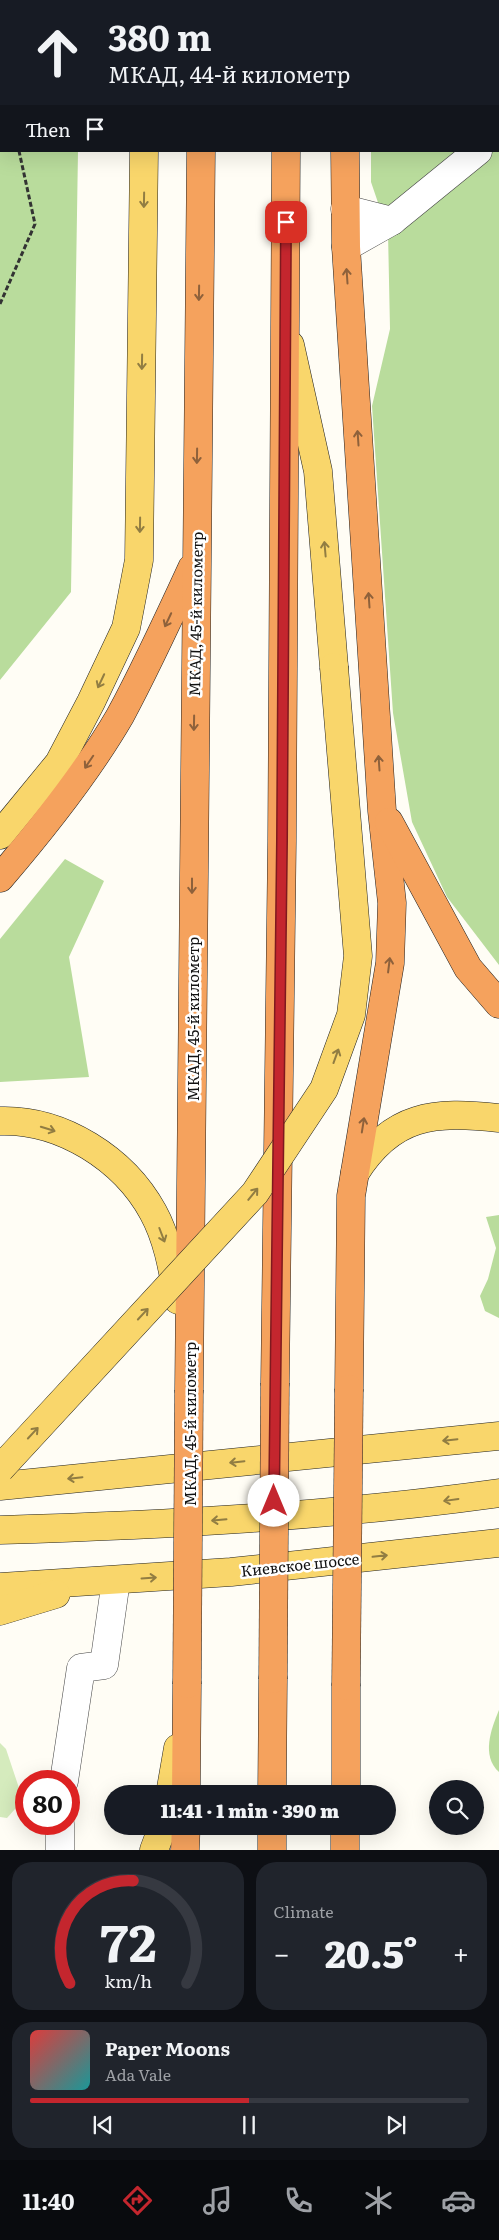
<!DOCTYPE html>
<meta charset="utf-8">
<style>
body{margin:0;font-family:Literata,serif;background:#20242c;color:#f1f3f6;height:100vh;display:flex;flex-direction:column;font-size:19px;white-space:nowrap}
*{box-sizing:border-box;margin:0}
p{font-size:16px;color:#9ea1a6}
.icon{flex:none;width:28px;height:28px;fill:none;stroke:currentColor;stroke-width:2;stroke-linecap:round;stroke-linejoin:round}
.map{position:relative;height:1850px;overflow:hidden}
.sheet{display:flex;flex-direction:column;gap:12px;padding:12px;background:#0d0f14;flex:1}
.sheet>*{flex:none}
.top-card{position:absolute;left:0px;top:0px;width:500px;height:152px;box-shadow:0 5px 20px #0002;background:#171b24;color:#f1f3f6;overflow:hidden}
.tools{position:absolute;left:429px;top:1780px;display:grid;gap:10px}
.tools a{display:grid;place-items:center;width:55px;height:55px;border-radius:50%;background:#171b24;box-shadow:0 5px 20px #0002;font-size:25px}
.speed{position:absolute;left:15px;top:1770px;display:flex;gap:10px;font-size:25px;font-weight:700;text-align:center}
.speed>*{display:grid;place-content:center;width:65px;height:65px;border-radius:50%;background:#171b24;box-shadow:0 5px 20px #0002;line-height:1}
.speed .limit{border:8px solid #d22;background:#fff;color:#111}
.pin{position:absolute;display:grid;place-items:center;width:42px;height:42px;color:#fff;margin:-21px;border-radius:10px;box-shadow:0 2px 8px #0006}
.me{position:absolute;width:55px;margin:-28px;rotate:0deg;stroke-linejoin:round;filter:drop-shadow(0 0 4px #0008)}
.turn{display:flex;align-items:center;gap:18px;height:105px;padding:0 25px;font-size:22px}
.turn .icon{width:65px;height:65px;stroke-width:2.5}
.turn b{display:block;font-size:35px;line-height:42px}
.then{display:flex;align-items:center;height:48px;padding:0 25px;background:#0003;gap:10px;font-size:19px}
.big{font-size:38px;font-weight:800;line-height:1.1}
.sheet .widget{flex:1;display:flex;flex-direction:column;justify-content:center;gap:8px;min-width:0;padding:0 18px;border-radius:20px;background:#20242c}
.sheet .dial{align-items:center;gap:0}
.dial svg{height:130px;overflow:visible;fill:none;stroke:#363941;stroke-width:7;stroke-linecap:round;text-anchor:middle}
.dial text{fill:#f1f3f6;stroke:none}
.song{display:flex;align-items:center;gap:15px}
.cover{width:60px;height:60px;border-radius:8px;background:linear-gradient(135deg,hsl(0 70% 55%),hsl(180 70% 35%))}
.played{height:5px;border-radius:2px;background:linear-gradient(90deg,#c4262e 50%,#363941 50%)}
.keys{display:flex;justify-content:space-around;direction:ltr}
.heat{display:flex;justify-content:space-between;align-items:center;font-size:28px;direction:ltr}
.sheet .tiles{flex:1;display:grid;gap:12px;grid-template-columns:1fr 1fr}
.widget:last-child{grid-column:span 2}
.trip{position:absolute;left:104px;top:1785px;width:292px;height:50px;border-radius:25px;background:#171b24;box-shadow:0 5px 20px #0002;font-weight:800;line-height:50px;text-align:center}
.menu{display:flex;height:80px;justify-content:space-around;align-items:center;background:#090b0e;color:#9ea1a6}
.menu .icon{width:35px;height:35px}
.menu .current{color:#c4262e}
.menu b{font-size:22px;color:#f1f3f6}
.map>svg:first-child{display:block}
.green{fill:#d5ebbd}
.forest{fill:#b9dc9c}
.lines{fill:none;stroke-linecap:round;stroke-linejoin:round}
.minor-casing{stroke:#444;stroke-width:29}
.major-casing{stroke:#222;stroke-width:29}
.highway-casing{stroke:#222;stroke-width:29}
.path{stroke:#333;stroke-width:3;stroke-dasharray:5 2.5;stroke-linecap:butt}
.minor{stroke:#fff;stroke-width:28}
.major{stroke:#f9d66b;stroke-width:28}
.highway{stroke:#f5a25d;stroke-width:28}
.major-bridge-casing{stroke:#222;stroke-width:29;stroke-linecap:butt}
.highway-bridge-casing{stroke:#222;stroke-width:29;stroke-linecap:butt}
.major-bridge{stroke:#f9d66b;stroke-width:28}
.highway-bridge{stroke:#f5a25d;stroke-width:28}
.oneway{stroke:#917d42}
.oneway2{stroke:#8e613b}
.route-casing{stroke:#7f191e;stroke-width:12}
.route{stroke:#c4262e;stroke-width:9}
.labels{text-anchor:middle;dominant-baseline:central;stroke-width:5;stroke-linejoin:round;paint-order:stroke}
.street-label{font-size:15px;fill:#111;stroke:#fff}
</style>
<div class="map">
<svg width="499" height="1850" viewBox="0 0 499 1850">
<rect width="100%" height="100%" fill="#fffdf5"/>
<path class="green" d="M0,1743L6,1749L23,1800L7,1818L0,1817Z"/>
<g class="forest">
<path d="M0,0H81L1,1V151H78L71,592L0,680Z"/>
<path d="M369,0H499V965L447,897L412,822L393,713L372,406L390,329L388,232L371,182V151H499V1Z"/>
<path d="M65,859L104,881L69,957L89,1077L0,1082V939Z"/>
<path d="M499,1215V1318L485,1311L480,1296L488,1279L496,1248L486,1217Z"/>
<path d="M499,1710V1772C481,1756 491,1729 499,1710Z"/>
</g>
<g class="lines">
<g class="minor-casing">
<g id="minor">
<path d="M345,209L392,221L346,247"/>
<path d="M392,221L478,151"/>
<path d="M64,1781L81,1668L104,1665L116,1580"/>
<path d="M60,1850V1824"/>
</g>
</g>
<g class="major-casing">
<g id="major">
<path d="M146,1V0"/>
<path d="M290,345L318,471L334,667"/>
<path d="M0,835L59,763L91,702L126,628L139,560L144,151"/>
<path d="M0,1121C62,1119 124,1159 153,1212C168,1239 173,1271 178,1300"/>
<path d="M355,1173C392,1114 434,1111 499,1118"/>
<path d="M0,1486L499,1436"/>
<path d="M0,1530C166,1525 334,1516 499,1493"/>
<path d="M0,1587L231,1572L499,1543"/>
<path d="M0,1611L56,1594"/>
<path d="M170,1794L178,1748"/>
<path d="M154,1850L163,1826"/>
</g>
</g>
<g class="highway-casing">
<g id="highway">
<path d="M203,1V0"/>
<path d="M288,1V0"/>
<path d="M345,1V0"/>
<path d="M345,151L346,247L382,811L392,903L390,963L351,1196L349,1389"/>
<path d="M389,822L468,968L499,1004"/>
<path d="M0,878C42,829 88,771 120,716C146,668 169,618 192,568"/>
<path d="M275,1383L282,841L286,151"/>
<path d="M189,1390L201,151"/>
<path d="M186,1794L187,1684"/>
<path d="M272,1794L273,1679"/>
<path d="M346,1794V1686"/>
<path d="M185,1850L186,1826"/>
<path d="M272,1850V1826"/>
<path d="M345,1850V1826"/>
</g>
</g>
<g class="path">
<path d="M41,1L42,0"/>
<path d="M0,304L35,224L19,151"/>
</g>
<use href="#minor" class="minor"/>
<use href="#major" class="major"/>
<use href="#highway" class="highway"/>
<g class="major-bridge-casing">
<path id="major-bridge" d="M0,1469L255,1193L324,1089L351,1015L358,956L334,667"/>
</g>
<g class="highway-bridge-casing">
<g id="highway-bridge">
<path d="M273,1679L275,1383"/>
<path d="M187,1684L189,1390"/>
<path d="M346,1686L349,1389"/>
</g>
</g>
<use href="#major-bridge" class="major-bridge"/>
<use href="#highway-bridge" class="highway-bridge"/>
</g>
<defs><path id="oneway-shaft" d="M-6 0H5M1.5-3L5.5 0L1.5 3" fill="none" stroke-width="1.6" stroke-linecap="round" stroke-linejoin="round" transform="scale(1.25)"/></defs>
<g class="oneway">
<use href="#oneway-shaft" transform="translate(144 200) rotate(91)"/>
<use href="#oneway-shaft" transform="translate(142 362) rotate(91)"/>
<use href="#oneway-shaft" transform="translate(140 525) rotate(91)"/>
<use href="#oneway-shaft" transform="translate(325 549) rotate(-95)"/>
<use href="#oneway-shaft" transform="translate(101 681) rotate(115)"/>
<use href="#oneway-shaft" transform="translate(336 1056) rotate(-70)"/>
<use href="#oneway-shaft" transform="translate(48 1129) rotate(17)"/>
<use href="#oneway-shaft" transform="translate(253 1194) rotate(-51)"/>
<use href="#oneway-shaft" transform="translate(162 1235) rotate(69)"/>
<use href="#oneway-shaft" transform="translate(143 1314) rotate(-47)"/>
<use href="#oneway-shaft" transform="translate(33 1433) rotate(-47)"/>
<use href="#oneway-shaft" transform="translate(450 1440) rotate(174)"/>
<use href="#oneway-shaft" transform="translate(237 1462) rotate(174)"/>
<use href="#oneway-shaft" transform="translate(75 1478) rotate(174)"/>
<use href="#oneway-shaft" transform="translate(451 1500) rotate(172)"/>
<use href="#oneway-shaft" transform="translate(219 1520) rotate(175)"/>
<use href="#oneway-shaft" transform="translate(380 1556) rotate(-6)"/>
<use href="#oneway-shaft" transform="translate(149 1578) rotate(-4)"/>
</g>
<g class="oneway2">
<use href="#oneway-shaft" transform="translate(347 276) rotate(-94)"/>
<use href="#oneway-shaft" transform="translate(199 293) rotate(91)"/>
<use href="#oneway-shaft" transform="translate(358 438) rotate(-94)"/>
<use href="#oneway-shaft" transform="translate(197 456) rotate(91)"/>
<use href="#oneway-shaft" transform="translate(369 600) rotate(-94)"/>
<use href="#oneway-shaft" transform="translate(168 620) rotate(115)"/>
<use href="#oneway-shaft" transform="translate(194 723) rotate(91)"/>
<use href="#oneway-shaft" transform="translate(89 762) rotate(124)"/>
<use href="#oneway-shaft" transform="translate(379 763) rotate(-94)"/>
<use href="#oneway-shaft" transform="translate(192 886) rotate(90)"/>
<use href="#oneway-shaft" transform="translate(389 965) rotate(-83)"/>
<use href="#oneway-shaft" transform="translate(363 1125) rotate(-81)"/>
</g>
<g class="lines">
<g class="route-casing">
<path id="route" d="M274,1501L282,841L286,222"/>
</g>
<use href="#route" class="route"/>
</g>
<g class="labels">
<g class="street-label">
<text transform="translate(195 614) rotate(-89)">МКАД, 45-й километр</text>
<text transform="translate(192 1019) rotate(-90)">МКАД, 45-й километр</text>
<text transform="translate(189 1424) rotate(-90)">МКАД, 45-й километр</text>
<text transform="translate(300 1564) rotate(-6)">Киевское шоссе</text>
</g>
</g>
</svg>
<div class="tools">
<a><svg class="icon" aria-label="search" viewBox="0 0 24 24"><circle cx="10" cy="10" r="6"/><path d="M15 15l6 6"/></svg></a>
</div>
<div class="speed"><div class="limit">80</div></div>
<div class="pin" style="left:286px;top:222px;background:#d93025"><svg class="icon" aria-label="arrive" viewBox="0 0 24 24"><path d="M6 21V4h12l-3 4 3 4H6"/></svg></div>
<svg class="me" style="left:274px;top:1501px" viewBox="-20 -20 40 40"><circle r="19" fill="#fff"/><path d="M0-13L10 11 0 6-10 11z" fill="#c4262e"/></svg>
<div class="trip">11:41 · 1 min · 390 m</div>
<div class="top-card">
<div class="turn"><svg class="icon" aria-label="ahead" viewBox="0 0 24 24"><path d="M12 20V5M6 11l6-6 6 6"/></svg><div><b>380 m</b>МКАД, 44-й километр</div></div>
<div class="then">Then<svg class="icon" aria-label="arrive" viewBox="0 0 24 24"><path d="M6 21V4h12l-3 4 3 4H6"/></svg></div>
</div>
</div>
<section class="sheet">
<div class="tiles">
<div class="widget dial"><svg viewBox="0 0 100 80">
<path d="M14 69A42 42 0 1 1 86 69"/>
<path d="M14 69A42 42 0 0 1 53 6" stroke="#c4262e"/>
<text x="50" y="56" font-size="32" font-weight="700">72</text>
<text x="50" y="72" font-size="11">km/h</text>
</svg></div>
<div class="widget"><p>Climate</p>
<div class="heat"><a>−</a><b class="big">20.5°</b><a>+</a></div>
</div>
<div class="widget">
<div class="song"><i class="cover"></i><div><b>Paper Moons</b><p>Ada Vale</p></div></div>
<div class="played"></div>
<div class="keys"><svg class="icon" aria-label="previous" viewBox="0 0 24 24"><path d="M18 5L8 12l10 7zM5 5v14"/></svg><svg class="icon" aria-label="pause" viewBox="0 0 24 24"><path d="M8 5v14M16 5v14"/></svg><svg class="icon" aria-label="next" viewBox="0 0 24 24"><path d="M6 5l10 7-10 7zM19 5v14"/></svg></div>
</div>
</div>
</section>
<nav class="menu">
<b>11:40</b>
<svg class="icon current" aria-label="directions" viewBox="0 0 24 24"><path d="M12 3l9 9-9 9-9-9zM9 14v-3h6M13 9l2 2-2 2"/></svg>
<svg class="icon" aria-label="music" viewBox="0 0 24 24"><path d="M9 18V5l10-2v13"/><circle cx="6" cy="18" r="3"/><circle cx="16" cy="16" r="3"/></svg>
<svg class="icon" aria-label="phone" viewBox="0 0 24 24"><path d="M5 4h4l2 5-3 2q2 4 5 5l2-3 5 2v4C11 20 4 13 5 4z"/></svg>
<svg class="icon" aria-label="climate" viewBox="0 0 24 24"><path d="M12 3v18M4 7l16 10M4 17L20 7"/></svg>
<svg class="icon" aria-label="car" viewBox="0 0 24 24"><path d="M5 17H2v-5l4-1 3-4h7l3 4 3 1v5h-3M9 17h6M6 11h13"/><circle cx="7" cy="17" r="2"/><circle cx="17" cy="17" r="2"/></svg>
</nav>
